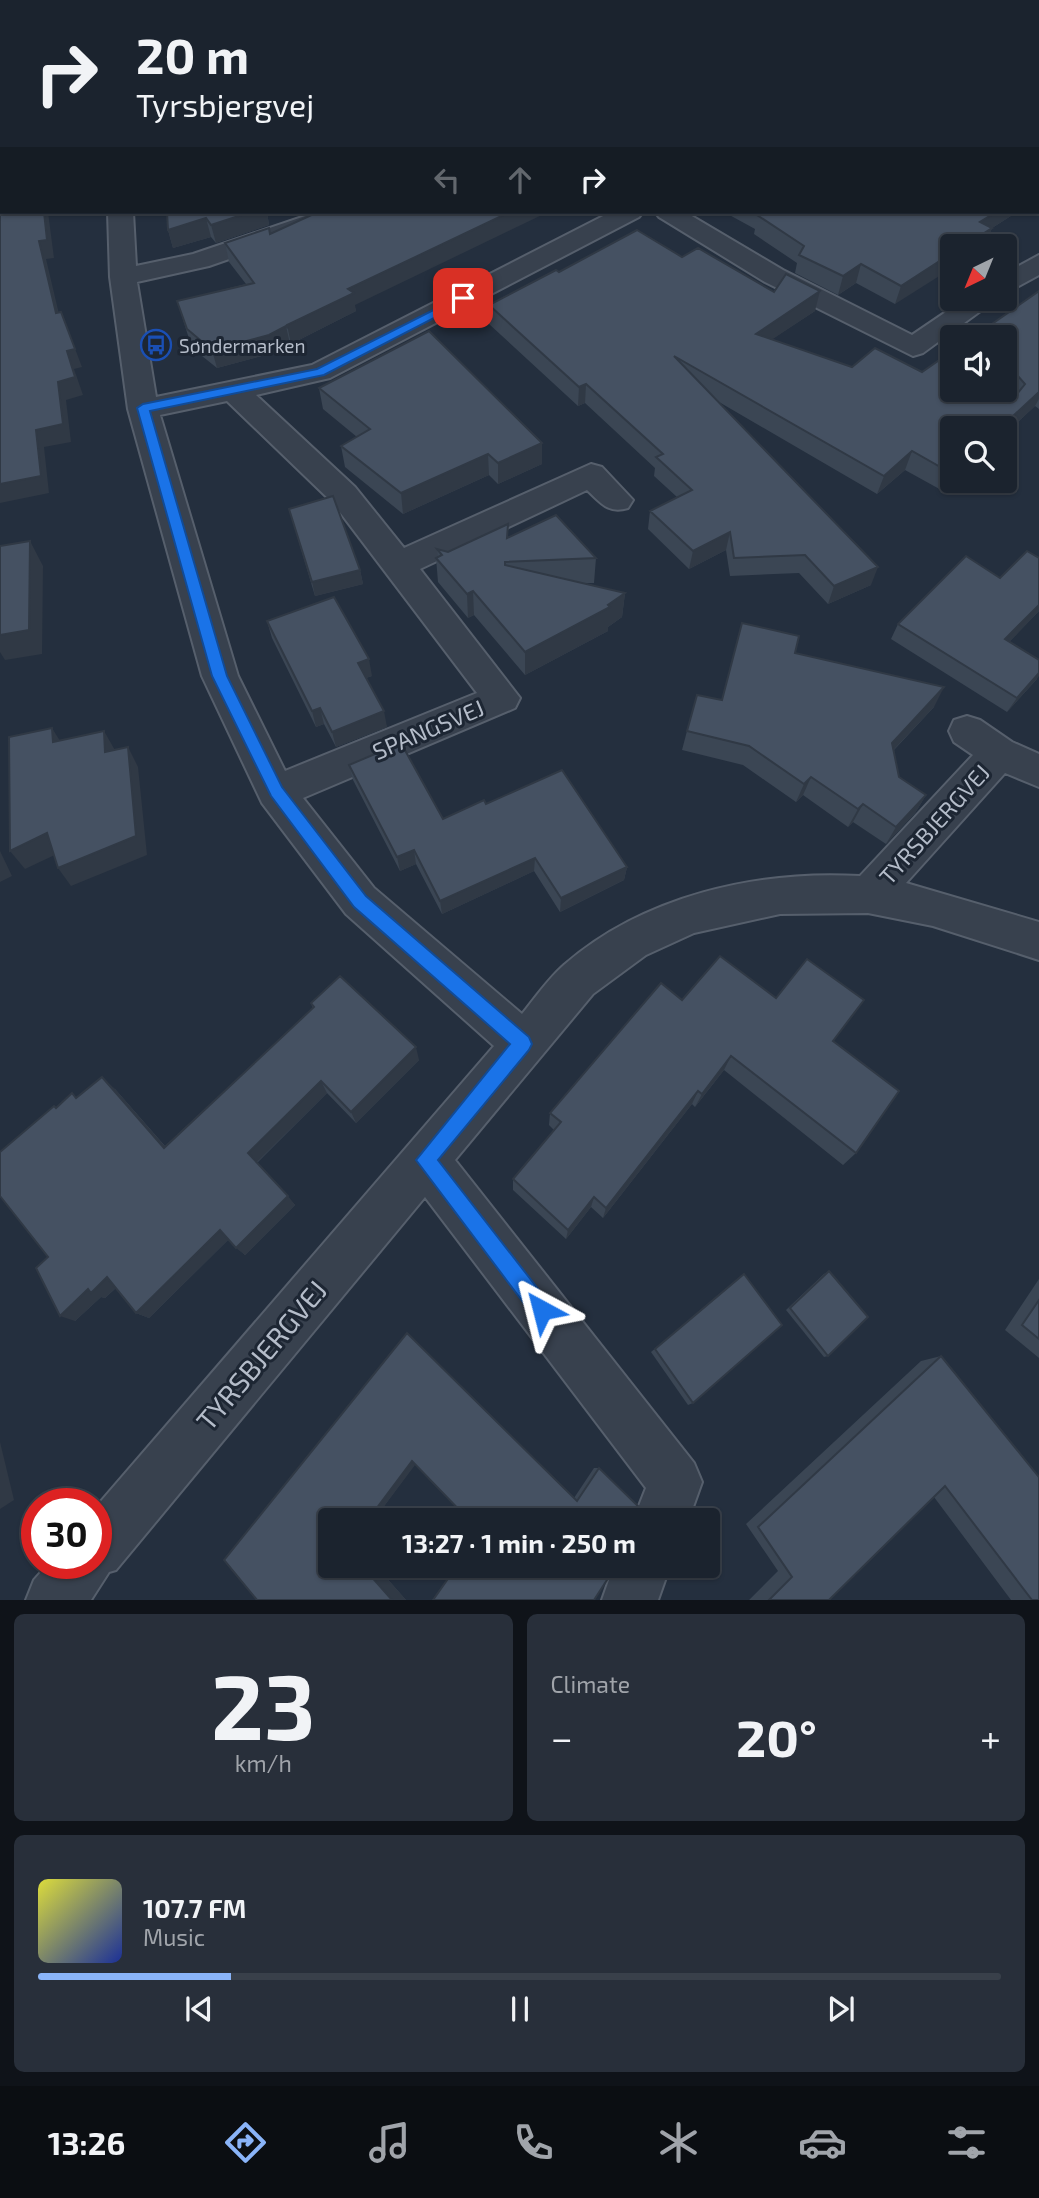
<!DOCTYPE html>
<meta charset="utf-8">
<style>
body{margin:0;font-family:"Exo 2",sans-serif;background:#282f3a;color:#f1f3f6;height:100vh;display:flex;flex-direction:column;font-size:26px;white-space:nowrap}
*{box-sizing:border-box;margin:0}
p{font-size:23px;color:#a0a4aa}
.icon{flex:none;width:38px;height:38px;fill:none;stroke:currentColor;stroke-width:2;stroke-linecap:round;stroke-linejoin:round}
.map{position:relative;height:1600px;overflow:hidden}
.details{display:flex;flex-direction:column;gap:14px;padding:14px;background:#0f1319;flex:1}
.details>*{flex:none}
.hud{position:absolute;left:0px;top:0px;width:1040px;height:214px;box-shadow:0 2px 5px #0004,0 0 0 2px #39404a;background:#1b232e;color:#f1f3f6;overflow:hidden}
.needle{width:46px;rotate:223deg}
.fabs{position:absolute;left:940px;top:234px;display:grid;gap:14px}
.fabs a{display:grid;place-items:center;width:77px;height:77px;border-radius:7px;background:#1b232e;box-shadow:0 2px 5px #0004,0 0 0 2px #39404a;font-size:35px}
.speed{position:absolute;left:21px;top:1488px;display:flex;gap:14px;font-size:35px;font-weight:700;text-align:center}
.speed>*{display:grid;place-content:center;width:91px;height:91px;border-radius:50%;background:#1b232e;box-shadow:0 2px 5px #0004,0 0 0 2px #39404a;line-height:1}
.speed .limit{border:10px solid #d22;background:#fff;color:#111}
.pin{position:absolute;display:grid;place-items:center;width:60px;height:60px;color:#fff;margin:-30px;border-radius:14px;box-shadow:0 4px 10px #0006}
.me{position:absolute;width:77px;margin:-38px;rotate:322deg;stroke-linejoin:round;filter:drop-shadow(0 0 5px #0008)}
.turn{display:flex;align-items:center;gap:24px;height:147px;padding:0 21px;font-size:32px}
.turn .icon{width:91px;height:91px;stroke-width:2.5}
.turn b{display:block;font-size:49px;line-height:60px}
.lanes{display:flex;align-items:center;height:66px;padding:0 21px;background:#0003;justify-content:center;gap:35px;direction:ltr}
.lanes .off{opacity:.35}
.big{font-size:52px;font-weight:700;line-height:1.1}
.details .widget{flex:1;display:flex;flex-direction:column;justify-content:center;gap:10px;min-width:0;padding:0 24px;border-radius:10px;background:#282f3a}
.details .dial{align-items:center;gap:0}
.dial b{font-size:91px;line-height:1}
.song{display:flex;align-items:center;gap:21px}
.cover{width:84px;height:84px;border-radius:10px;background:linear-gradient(135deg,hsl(60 70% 55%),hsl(230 70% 35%))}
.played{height:7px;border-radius:4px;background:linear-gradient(90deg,#8ab4f8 20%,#39404a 20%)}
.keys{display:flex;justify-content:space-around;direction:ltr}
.heat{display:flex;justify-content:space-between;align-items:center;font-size:38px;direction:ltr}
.details .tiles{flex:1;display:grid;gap:14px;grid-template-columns:1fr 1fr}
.widget:last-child{grid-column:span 2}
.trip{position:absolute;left:318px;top:1508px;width:402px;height:70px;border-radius:7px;background:#1b232e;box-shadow:0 2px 5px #0004,0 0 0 2px #39404a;font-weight:700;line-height:70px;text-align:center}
.menu{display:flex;height:112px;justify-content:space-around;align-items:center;background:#0b0e12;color:#a0a4aa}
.menu .icon{width:49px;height:49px}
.menu .selected{color:#8ab4f8}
.menu b{font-size:32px;color:#f1f3f6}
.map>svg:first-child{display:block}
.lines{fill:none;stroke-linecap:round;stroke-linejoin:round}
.minor-casing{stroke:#565f6c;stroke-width:4}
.minor{fill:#38414e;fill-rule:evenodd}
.wall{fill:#3b4654}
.shaded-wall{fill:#303945}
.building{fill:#455162;stroke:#303945;stroke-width:2}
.route{fill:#1a73e8;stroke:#114b97;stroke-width:2}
.labels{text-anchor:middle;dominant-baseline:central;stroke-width:6;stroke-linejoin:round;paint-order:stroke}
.far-poi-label{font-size:19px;fill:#b4bcc9;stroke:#1d2633;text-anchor:start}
.street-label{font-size:23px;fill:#b4bcc9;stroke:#1d2633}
.near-street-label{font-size:28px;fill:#b4bcc9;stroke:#1d2633}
</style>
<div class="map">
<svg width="1039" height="1600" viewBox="0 0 1039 1600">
<rect width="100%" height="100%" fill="#242f3e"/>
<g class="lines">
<g class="minor-casing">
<g id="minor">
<path d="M104,0H124L103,2Z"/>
<path d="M108,212H133L136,266L193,254L317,212H354L350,217L209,266L137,282L156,397L312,365L611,212H643L639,217L330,378L256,395L355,487L404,548L591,464L602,467L633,500L628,508C608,514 601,503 587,490L420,569L520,698L515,708L303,798L374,888L522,1014C535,998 548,979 564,965C643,896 757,870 860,876L973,755L954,742L949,731L954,720L967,716L980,720L1012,742L1039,754V787L1005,773L906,883L1039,922V960L933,926L868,913L780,914L694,933L646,955L593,994L455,1160L694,1463L702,1482L688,1521H633L646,1488L425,1197L116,1570L109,1572L91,1600H26L34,1580L49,1563H96V1507L494,1046L346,914L262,803L202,676L128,409L110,277ZM227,401L333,503L477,693L285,771L238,676L160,415Z"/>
<path d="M655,212H685L783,270L912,335L965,299H997L923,353L913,356L765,282L659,217Z"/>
<path d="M1039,255V275L1004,294V274Z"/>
<path d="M614,1566H670L658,1600H602Z"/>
</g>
</g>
<use href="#minor" class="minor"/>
</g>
<g class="wall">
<path d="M167,212H267L269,225L216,243L211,237L173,248L168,230Z"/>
<path d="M724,212H1017L992,228L984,247H952L895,304L856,283L838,295L795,273L797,263L754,234L755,229Z"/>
<path d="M329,213L356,311L291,344L292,347L290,344L273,353L217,368L192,348L177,301L246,284L229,262L225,243L270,234Z"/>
<path d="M682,257L774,292L815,311L772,339L852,367L952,390L1006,393L1000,390H1004V338L1039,291V409L1035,406L1004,435V429L943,491L905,470L877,494L719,402L871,585L828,604L799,573L730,576L726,550L689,569L648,529L650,511L677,497L654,476L655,468L585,403L578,406L489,324V305L559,272Z"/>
<path d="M319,388L542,443V464L498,484L489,475L403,514L345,467L341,446L357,437L323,409Z"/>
<path d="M289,509L360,570L363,584L315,596Z"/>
<path d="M509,537L596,558L594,583H584L625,593L622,617L608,627V631L525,675L474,615L468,618L438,582L436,558L438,557L437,549L448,552Z"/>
<path d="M1000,578L1039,611L1009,642L1037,679L1007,712L891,639L898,624Z"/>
<path d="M267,621L372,676L366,678L387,727L336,747L324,724L316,727L272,638Z"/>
<path d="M795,653L934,707L894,750L899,777L926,795L915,813L886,844L853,822L848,827L803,795L796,802L743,765L682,750L687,731Z"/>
<path d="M349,765L443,819L486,804L627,867L624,880L560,912L534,871L442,914L416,864L400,871L353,780Z"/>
<path d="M682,1000L856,1153L843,1165L724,1070L695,1107L692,1104L603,1218L591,1207L566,1239L513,1190V1179L554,1130L549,1125L550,1113Z"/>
<path d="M311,1003L419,1060L356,1123L327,1093L257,1163L295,1205L245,1255L228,1240L149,1318L136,1313L116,1288L105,1298L101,1297L75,1321L48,1257L56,1108L77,1097L115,1089L165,1146L313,1009Z"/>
<path d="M829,1271L828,1356L824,1357L786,1310L824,1274Z"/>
<path d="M744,1274L693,1403L688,1405L651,1352Z"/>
<path d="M1039,1279V1358L1005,1330Z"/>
<path d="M407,1333L574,1498L594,1468H599L638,1521L415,1464L373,1521H331V1566H376L406,1600H257Z"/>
<path d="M941,1356L1039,1600H1011L934,1497L829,1600H749L778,1571L746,1524L921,1361Z"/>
</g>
<g class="shaded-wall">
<path d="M1039,184V198H1038V185Z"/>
<path d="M44,212H48L54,258L46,259L63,331L56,313L39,241Z"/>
<path d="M251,212H267L269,225L216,243L211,225Z"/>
<path d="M510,212H548L355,305L356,311L291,344L287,325L348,289Z"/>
<path d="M996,212H1017L992,228L984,247H962L980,222Z"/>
<path d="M206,218L211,237L173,248L168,230Z"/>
<path d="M952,253V268L895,304L901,286Z"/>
<path d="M861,264L856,283L838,295L843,276Z"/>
<path d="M820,291L815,311L752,353L756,334Z"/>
<path d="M61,312L82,367L74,369L83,395L66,400L71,442L44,447L49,493L0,503V484L36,430L58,382L67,351Z"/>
<path d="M286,326L290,344L273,353L217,368L212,350Z"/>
<path d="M586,384L585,403L578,406L579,387Z"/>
<path d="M1039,392V399L1035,406L1004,435V429H999Z"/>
<path d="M542,443V464L498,484V463Z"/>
<path d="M912,451L905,470L877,494L884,476Z"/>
<path d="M488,454L489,475L403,514L401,493Z"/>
<path d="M952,472V481H954L943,491Z"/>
<path d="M730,532L726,550L689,569L693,551Z"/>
<path d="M30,541L43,566L42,654L5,660L0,652V635Z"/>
<path d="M878,567L871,585L828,604L834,586Z"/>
<path d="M360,570L363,584L315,596L312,582Z"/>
<path d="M473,591L474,615L468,618L467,594Z"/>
<path d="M625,593L622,617L608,627V631L525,675V652L608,605Z"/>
<path d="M1039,605V611L997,655L1005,639Z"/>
<path d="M369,659L372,676L362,679L358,663Z"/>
<path d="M1039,673V676L1037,679L1007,712L1017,698Z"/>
<path d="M944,687L934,707L882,762L892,743Z"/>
<path d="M320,708L324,724L316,727L312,711Z"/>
<path d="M384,711L387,727L336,747L332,732Z"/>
<path d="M52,728L65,749L53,742Z"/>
<path d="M104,731L116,752H105Z"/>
<path d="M128,747L138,767L147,855L71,886L58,868Z"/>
<path d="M811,777L803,795L796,802L804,784Z"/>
<path d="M926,795L915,813L886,844L896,827Z"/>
<path d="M863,804L853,822L848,827L858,809Z"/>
<path d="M47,833L61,852L25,869L10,851Z"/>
<path d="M414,850L416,864L400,871L397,857Z"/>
<path d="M0,851L12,876L0,882Z"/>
<path d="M535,858L534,871L442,914L440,901Z"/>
<path d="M627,867L624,880L560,912L561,898Z"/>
<path d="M416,1047L419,1060L356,1123L351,1112Z"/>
<path d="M731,1056L724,1070L695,1107L702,1094Z"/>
<path d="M102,1077L115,1089L175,1158L164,1148Z"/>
<path d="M321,1081L327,1093L256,1163L248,1153Z"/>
<path d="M698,1091L692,1104L603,1218L606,1208Z"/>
<path d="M288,1196L295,1205L245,1255L236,1248Z"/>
<path d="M594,1197L591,1207L566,1239L568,1230Z"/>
<path d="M220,1230L230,1238L149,1318L136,1313Z"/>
<path d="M107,1277L121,1283L105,1298L101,1297L75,1321L60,1316L88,1289Z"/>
<path d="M0,1442L14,1500L0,1509Z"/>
<path d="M412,1461H418L373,1521H367Z"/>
<path d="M362,1566H376L406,1600H392Z"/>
</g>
<g class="building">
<path d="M191,0H196L199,2H183Z"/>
<path d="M269,0H1039V140H1038V2H268Z"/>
<path d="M1038,145H1039V184L1038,185Z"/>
<path d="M0,194H2V212H44L47,240L39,241L56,313L61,312L75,349L67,351L75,377L58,382L63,424L36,430L41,476L0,484Z"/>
<path d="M167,212H251L211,225L206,218L168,230Z"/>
<path d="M318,212H326L329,213L333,212H510L348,289L354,293L287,325L288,328L286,326L269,335L212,350L187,329L177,301L254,283L225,243L269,228L270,234Z"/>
<path d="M761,212H996L980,222L992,228L962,247H952V253L901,286L861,264L843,276L799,255L804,246L757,215L763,212Z"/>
<path d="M637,230L682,257L698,248L774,292L786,274L820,291L756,334L852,367L875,348L922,372L938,361L952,367V390H990L996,393L1017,394L1025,384L1018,376L1004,369V338H972L1039,291V392L999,429H952V472L951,473L912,451L884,476L674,356L878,567L834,586L805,555L734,558L730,532L693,551L650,511L692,490L656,457L663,454L586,384L579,387L489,305L556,270L559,272Z"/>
<path d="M429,331L542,443L498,463L488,454L401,493L341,446L370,429L319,388Z"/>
<path d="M333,496L360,570L312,582L289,509Z"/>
<path d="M556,515L596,558L505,562V565L625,593L608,605L610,607L525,652L473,591L467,594L436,558L442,555L437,549L448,552L508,524L507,538Z"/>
<path d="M30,541L29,630L0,635V546Z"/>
<path d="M1027,551L1039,558V605L1005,639L1039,660V673L1017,698L898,624L966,556L1000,578Z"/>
<path d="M334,597L369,659L358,663L384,711L332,732L320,708L312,711L267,621Z"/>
<path d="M742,623L799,636L795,653L944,687L892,743L899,777L926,795L896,827L863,804L858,809L811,777L804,784L749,746L687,731L697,695L722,700Z"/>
<path d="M52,728L53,742L104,731L105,752L128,747L136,836L58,868L47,833L10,851L9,737Z"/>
<path d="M401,743L443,819L484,800L486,804L562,770L627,867L561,898L535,858L440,901L414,850L397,857L349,765Z"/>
<path d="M720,956L776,998L807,959L864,1000L833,1041L899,1091L856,1153L731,1056L702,1094L698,1091L606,1208L594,1197L568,1230L513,1179L561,1122L550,1113L661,983L682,1000Z"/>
<path d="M340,976L416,1047L351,1112L321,1081L248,1153L288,1196L236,1248L220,1230L136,1313L107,1277L91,1293L88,1289L60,1316L36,1268L48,1257L0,1196V1152L54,1106L56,1108L72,1093L76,1098L102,1077L164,1148L314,1007L311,1003Z"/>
<path d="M829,1271L868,1317L828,1356L790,1308Z"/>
<path d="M744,1274L782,1325L693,1403L655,1349Z"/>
<path d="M1039,1300V1339L1022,1325Z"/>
<path d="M407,1333L577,1501L599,1468L642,1510L638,1521H470L412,1461L367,1521H331V1566H362L392,1600H257L224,1560Z"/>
<path d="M941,1356L1039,1477V1600H1032L945,1486L829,1600H769L792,1577L758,1527Z"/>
<path d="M457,1566H616L594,1600H433Z"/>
</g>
<path class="route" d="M463,295L467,296V301L324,375L150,411L227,676L282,787L366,896L529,1037L532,1044L529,1050L438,1160L549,1303L553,1310L549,1318L542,1321L535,1318L416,1160L510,1044L354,907L271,796L212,676L137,408L143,404L317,369Z"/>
<defs>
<g id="bus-ring" transform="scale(1.575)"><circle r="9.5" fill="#1d2633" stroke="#1a4fb4" stroke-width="1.5"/><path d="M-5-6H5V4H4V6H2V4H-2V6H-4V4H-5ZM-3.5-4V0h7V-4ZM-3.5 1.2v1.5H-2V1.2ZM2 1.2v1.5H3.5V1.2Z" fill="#1a4fb4"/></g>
</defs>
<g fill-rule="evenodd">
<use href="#bus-ring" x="156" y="345"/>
</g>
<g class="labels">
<g class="far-poi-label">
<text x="179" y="345">Søndermarken</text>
</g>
<g class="street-label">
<text transform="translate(428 729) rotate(-23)">SPANGSVEJ</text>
<text transform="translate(934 824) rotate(-48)">TYRSBJERGVEJ</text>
</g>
<g class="near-street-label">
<text transform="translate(261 1355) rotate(-50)">TYRSBJERGVEJ</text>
</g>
</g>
</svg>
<div class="fabs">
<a><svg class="needle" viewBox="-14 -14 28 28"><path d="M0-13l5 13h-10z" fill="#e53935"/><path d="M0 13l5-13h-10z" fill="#a0a4aa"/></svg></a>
<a><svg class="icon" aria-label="sound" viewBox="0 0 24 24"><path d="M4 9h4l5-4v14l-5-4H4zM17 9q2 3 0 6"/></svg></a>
<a><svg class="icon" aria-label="search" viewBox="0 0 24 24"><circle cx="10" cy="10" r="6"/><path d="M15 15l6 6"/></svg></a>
</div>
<div class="speed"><div class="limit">30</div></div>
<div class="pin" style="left:463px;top:298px;background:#d93025"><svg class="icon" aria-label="arrive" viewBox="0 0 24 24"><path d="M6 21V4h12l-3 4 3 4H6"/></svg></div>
<svg class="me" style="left:542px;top:1310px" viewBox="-20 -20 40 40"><path d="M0-17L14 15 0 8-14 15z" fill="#1a73e8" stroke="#fff" stroke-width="4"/></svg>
<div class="trip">13:27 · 1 min · 250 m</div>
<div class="hud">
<div class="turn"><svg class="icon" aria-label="right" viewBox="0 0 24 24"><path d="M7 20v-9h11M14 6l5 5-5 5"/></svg><div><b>20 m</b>Tyrsbjergvej</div></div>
<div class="lanes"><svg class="icon off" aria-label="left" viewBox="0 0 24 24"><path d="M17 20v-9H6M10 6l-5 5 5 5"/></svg><svg class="icon off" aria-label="ahead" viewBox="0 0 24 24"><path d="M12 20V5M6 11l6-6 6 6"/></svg><svg class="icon" aria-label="right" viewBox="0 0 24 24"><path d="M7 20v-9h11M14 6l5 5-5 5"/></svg></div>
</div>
</div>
<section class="details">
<div class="tiles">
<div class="widget dial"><b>23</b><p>km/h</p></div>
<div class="widget"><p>Climate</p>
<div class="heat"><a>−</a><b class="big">20°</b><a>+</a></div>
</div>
<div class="widget">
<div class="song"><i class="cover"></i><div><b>107.7 FM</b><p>Music</p></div></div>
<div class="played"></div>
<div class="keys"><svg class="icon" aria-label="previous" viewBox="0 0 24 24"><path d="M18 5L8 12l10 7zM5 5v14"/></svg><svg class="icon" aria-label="pause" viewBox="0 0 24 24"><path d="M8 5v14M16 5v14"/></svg><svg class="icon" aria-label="next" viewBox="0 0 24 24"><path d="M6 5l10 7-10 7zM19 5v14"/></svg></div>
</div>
</div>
</section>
<nav class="menu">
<b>13:26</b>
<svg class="icon selected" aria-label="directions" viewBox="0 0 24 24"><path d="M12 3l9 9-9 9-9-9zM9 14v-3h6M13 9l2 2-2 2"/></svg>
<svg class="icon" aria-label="music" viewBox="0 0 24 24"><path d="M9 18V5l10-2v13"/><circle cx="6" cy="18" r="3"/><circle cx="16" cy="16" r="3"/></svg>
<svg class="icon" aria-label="phone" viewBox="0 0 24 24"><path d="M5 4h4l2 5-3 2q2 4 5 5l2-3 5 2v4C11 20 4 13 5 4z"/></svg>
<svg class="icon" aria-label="climate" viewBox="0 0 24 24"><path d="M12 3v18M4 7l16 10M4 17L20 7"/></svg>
<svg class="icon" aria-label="car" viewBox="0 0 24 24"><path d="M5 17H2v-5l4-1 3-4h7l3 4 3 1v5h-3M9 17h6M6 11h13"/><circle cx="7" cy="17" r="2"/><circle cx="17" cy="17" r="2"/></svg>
<svg class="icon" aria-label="filters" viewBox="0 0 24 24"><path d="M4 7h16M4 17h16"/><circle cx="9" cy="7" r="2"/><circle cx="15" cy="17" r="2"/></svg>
</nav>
